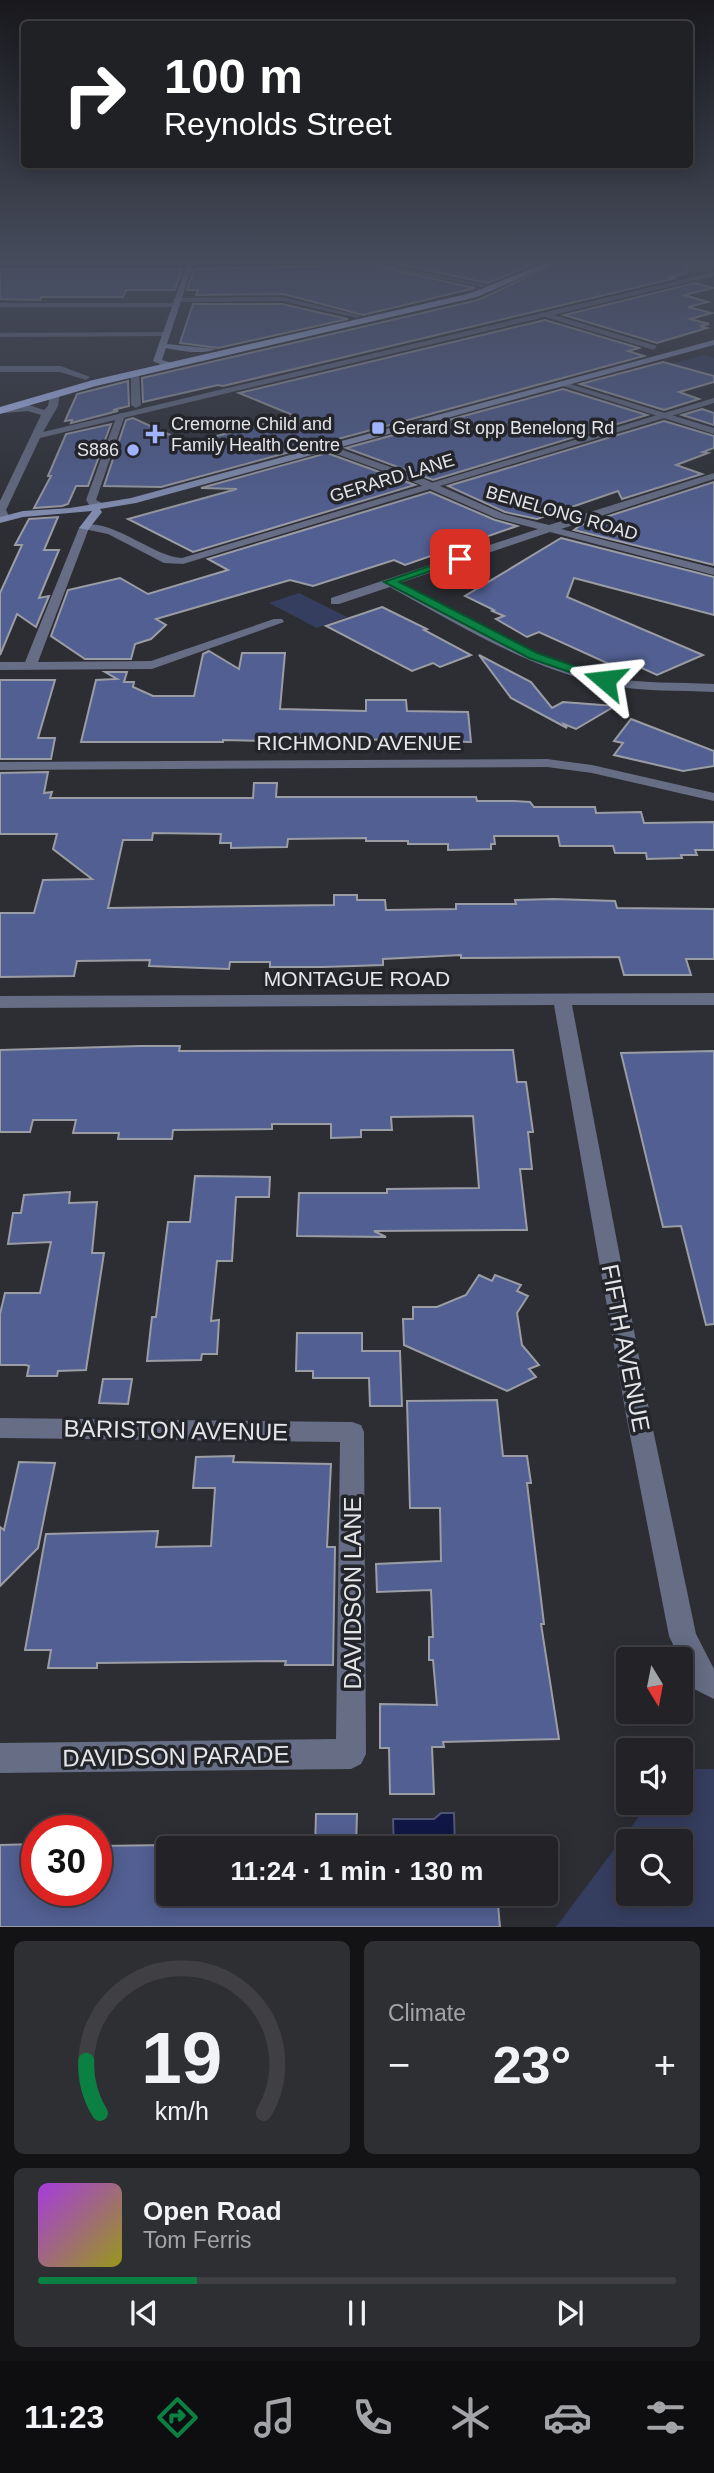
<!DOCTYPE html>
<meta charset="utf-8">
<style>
body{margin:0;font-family:Helvetica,sans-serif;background:#2e2f33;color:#f1f3f6;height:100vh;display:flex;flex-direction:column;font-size:26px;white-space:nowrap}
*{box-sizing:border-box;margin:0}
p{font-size:23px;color:#a2a4a7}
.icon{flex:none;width:38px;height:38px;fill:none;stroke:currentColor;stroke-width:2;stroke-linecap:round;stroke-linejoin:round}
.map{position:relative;height:1927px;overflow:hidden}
.side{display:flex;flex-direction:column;gap:14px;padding:14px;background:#131315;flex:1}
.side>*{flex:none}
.guide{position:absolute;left:21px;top:21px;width:672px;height:147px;border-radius:7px;box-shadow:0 4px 18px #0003,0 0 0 2px #3f3f44;background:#202124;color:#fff;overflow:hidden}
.needle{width:46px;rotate:170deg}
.buttons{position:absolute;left:616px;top:1647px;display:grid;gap:14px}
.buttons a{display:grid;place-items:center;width:77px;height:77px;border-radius:7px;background:#222227;box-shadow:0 4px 18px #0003,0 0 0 2px #3f3f44;font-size:35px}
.speed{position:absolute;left:21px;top:1815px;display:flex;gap:14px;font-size:35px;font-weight:700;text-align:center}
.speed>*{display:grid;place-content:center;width:91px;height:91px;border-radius:50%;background:#222227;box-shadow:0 4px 18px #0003,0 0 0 2px #3f3f44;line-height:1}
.speed .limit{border:10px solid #d22;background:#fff;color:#111}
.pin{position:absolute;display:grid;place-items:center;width:60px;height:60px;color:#fff;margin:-30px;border-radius:14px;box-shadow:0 4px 10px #0006}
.me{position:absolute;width:77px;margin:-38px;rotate:287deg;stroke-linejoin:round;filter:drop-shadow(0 0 5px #0008)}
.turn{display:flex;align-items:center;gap:24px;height:147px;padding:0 28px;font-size:32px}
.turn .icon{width:91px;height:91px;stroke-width:2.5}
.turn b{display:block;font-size:49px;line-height:60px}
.big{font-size:52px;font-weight:700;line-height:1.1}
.side .tile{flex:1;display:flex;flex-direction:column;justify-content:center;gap:10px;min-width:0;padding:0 24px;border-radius:10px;background:#2e2f33}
.side .dial{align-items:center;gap:0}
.dial svg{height:182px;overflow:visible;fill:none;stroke:#3f3f44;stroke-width:7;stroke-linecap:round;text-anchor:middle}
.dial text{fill:#f1f3f6;stroke:none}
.song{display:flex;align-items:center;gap:21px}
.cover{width:84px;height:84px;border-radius:10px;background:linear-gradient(135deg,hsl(280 70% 55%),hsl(60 70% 35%))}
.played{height:7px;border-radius:4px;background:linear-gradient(90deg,#0b8043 25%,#3f3f44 25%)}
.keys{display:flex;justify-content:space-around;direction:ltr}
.heat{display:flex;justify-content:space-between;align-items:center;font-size:38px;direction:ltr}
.side .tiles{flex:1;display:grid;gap:14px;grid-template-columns:1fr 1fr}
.tile:last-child{grid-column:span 2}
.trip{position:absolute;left:156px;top:1836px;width:402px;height:70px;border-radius:7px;background:#222227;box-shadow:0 4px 18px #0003,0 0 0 2px #3f3f44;font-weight:700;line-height:70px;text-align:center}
.tabs{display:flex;height:112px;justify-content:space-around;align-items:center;background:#0e0e10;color:#a2a4a7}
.tabs .icon{width:49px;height:49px}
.tabs .current{color:#0b8043}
.tabs b{font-size:32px;color:#f1f3f6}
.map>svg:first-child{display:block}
.green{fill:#353e5f;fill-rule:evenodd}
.water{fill:#111744;stroke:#505576;stroke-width:2}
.building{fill:#525f92;stroke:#9b9da4;stroke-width:2}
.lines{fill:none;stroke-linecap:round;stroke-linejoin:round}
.lane{fill:#666d84;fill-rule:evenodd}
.street{fill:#666d84;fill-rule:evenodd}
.secondary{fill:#848fb4;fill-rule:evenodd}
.highway{fill:#b1c1fb;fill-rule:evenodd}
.route{fill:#0b8043;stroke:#07532c;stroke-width:2}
.poi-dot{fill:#a0b3fd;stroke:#23252a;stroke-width:2.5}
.labels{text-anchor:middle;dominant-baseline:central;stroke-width:7;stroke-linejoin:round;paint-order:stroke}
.far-poi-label{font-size:18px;fill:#e4e5e9;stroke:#23252a;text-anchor:start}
.far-street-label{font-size:18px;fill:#e4e5e9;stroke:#23252a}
.street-label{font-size:21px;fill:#e4e5e9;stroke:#23252a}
.near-street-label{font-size:24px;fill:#e4e5e9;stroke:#23252a}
</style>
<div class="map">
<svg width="714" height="1927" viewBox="0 0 714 1927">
<rect width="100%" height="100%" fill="#2d2e34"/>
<g class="green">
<path d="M704,355L714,358V376L685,367L665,372L654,369Z"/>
<path d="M299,593L347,617L317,628L269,603Z"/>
<path d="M681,1769H714V1927H556L649,1803L681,1802ZM681,1841V1894H628V1841Z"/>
</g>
<path class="water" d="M441,1813H454L455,1848H394L393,1819H434Z"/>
<g class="building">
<path d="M327,264H366L475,288L363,315L283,294L196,295L198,290H187L194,269L326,266Z"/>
<path d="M396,264H535L488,283Z"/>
<path d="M555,264H686L687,273L669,277L676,278L223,386L218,385L143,402L142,378L478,300Z"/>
<path d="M0,269H182L175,290H126L123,297H41L40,300L0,299Z"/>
<path d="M695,283L713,288L684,295L708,302L688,307L712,313L690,319L709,324L700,326L707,328L657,343L564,315Z"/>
<path d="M193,304H282L348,319L218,348L180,343Z"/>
<path d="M545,320L639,348L628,351L644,356L161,487L104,486L126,420L133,418L188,443L201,440L295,416L239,393Z"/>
<path d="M663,362L714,376V382L679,392L699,399L664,410L580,384Z"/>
<path d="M128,381L129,406L113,410L118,411L71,423L72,420L65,421L77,394Z"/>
<path d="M563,389L647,415L433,480L346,448Z"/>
<path d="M702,409L714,413V425L682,415Z"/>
<path d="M664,421L714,436V448L703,452L708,453L676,465L702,474L622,499L618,491L537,519L505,512L448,486Z"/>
<path d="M111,424L88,486H76L68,504L62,506L34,508L51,476H48L66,434Z"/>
<path d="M327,453L415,485L193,552L128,519L237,489L201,488Z"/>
<path d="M714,482V565L574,530L581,525Z"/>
<path d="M430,492L495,520L517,526L405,565L394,560L313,586L290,580L156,619L166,625L151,639L135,644L131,659H85L51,636L68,590L120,578L148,594L228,570L208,559Z"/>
<path d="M58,517L44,550H59L39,598L49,596L36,627L17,614L0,655V593L22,545H15L29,519Z"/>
<path d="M561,538L714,577V615L574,578L567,597L703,655L657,675L631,663L622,667L613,663L609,664L539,632L527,637L496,619L504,616L492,611L494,610L465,596Z"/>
<path d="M382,607L427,629L424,630L471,655L440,667L433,663L412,671L326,626Z"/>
<path d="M209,651L239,669L242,653H285L280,709L366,711V700H406L407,711L468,712L471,742L307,738H271L262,741L223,740V742H81L96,680L117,679L105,672H127L124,682H134L133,687L153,696H194L203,654Z"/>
<path d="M479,655L531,682L552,708L563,702L615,706L576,729L564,724L567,728L511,698Z"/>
<path d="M0,680H55L38,738H55L51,759H0Z"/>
<path d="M631,719L714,751V766L683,771L614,755L623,743L614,741Z"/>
<path d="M48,772L44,793L52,792L50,798H253L254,783H277L276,797H476L477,801H514L530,802L534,807H595L596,813L641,812L644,823L714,822V850H695L697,855H681L682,858L647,859L646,853H615L613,846H560L558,836H494L495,844H491V849L448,850V844H408V841H366V838L288,839L287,847L231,848V843H220L221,834L153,833L152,840H123L108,908L334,905V895H357V900H385L386,910L456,909V904H516L515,900L554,899L615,901L617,908L714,909V959H686L691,975H624L619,957L461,958V955L383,959V965L323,967H270V962H230L229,969L149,966L150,960L77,961L74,976L0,977V913H34L43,880L92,879L53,849L57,834H0V773Z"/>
<path d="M140,1046H180L179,1051L513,1050L517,1082H526L533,1132H528L532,1169H520L527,1230L374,1231L386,1237L297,1236L299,1193H387V1189L479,1188L473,1116L391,1117L392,1130H361V1137L331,1138V1124H272V1129L173,1130L172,1139H118L119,1133H73L76,1120H33L30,1132H0V1050Z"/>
<path d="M714,1051V1324L706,1325L681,1226L663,1227L621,1053Z"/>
<path d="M195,1176L270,1177L269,1197H236L232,1261H217L211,1321L219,1320L217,1354H202L201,1360L147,1361L152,1317H156L168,1222H190Z"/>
<path d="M70,1192L69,1203L97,1202L92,1253H104L86,1370L58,1371L57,1376H27L29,1366L26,1365H0V1314L5,1293H40L51,1242L8,1244L13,1213H21L24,1195Z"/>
<path d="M479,1275L492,1281L495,1275L521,1285L517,1291L528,1296L517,1313L522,1345L539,1365L529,1369L536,1377L507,1391L404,1345L403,1319H413V1307H437L466,1295Z"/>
<path d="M297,1333H362V1351H400L402,1406H370L369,1378H313V1371H296Z"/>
<path d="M103,1379H132L128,1404L99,1403Z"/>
<path d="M497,1400L503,1456H527L531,1483H527L544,1624H541L559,1739L443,1742L444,1747H432L434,1794H390L389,1748H380V1704L437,1705L433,1660H429V1637H433L431,1590L377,1592L376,1564L441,1561L440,1508H410L407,1401Z"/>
<path d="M234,1456L233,1462L331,1464L327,1547H335L333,1665H285L286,1661L97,1663V1668H48L51,1650H25L46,1534L158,1531L156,1547L211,1546L215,1488H193L196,1457Z"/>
<path d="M19,1462L55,1463L38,1548L0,1586V1527L4,1530Z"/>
<path d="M316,1814H357L356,1848H315Z"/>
<path d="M37,1844V1890H96V1846L168,1845V1894H497L500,1927H0V1845Z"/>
</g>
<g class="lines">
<g class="lane">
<path d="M167,332L164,336L0,337V333Z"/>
<path d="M714,398V403L183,564L164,563L108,534L79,528C104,512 154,558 182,558Z"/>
<path d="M121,413L125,415L96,500L106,505L101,508L90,506L86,500L117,415Z"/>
</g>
<g class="street">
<path d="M369,264H383L486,285L482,287Z"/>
<path d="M714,272V276L554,315L657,346L654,350L545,317L40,438L6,510L10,518L5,521L0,519V501L41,415L28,411L4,413L1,412V408L29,405L44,410L48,406L50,394L60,391L58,406L43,432Z"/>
<path d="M282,297L361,316L357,318L282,301L176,302L172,300L176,298Z"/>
<path d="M0,303H175L179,305L175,307H0Z"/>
<path d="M0,366H61L90,377L86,380L60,372H0Z"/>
<path d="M135,370L139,373L141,405L136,408L131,405V373Z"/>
<path d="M560,381L714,428V434L560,385Z"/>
<path d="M326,444L424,479L504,514L549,525L714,473V479L561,529L714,568V575L550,532L400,583C465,619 533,661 606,677C641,684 678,682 714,684V692C679,690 642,692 608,685C529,669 459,625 390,587L339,604H331V598L538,529L496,518L416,483L323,449L321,447Z"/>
<path d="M84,525L89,528L38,662L151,661L274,619H282L284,622L152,669L0,670V662H25L79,528Z"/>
<path d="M547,759L592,765L714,793V801L592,773L547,767L0,770V762Z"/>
<path d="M714,993V1005H572L651,1420L696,1634L714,1669V1699L694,1689L669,1636L627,1420L554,1005L0,1008V996Z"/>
<path d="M0,1418L352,1422L361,1425L364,1432L366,1754L361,1764L351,1769L0,1773V1743L336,1739L340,1442L0,1438Z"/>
</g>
<g class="secondary">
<path d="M187,264H193L167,344L216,349C202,355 181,351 166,348L162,360L172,363L169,368L153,361Z"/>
<path d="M714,340V345L136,503L100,509L102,512L88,530L79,528L92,511L23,517L0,523V517L23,511L70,508L131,498Z"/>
</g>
<path class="highway" d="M542,264H553L477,297L96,386L0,414V407L93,380L471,293Z"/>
</g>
<linearGradient id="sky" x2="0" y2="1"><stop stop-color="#19191d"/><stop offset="0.49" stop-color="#464c5c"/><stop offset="1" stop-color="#464c5c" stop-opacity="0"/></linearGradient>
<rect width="714" height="534" fill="url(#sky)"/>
<path class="route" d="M456,557L465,559L399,582L537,653L609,678V683H601L529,658L384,582Z"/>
<g class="poi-dot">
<rect x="371" y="421" width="14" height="14" rx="3.5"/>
<path d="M151.5 423.5h7v7h7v7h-7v7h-7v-7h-7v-7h7z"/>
<circle cx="133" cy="450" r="7"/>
</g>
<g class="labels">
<g class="far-poi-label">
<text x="171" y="424">Cremorne Child and<tspan x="171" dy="21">Family Health Centre</tspan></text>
<text x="392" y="428">Gerard St opp Benelong Rd</text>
<text x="119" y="450" text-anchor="end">S886</text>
</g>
<g class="far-street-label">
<text transform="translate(392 478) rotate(-17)">GERARD LANE</text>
<text transform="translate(562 513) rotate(16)">BENELONG ROAD</text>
</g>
<g class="street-label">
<text x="359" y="742">RICHMOND AVENUE</text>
<text x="357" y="978">MONTAGUE ROAD</text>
</g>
<g class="near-street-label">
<text transform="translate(626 1348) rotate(79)">FIFTH AVENUE</text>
<text transform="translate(176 1430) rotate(1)">BARISTON AVENUE</text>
<text transform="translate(352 1593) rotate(-90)">DAVIDSON LANE</text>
<text transform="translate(176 1756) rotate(-1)">DAVIDSON PARADE</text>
</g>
</g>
</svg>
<div class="buttons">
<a><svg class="needle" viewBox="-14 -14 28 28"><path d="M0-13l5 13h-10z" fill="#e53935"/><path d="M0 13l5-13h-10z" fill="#a2a4a7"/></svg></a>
<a><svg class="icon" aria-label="sound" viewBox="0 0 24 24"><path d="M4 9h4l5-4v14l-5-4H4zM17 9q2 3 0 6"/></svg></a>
<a><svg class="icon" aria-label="search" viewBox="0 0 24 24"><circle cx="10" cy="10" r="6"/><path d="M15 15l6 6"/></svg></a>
</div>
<div class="speed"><div class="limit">30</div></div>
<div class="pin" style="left:460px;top:559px;background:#d93025"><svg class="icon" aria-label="arrive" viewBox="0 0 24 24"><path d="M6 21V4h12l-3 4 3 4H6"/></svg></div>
<svg class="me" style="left:605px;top:680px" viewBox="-20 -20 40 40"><path d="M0-17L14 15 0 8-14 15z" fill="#0b8043" stroke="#fff" stroke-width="4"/></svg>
<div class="trip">11:24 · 1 min · 130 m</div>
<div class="guide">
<div class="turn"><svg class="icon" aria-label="right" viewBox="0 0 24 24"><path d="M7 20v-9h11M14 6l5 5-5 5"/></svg><div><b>100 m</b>Reynolds Street</div></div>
</div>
</div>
<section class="side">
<div class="tiles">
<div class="tile dial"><svg viewBox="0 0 100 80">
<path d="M14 69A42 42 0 1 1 86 69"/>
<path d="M14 69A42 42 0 0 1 8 46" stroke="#0b8043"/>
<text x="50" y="56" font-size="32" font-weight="700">19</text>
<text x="50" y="72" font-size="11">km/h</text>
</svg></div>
<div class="tile"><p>Climate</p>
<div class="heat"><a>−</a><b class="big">23°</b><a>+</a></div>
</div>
<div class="tile">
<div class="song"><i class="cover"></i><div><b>Open Road</b><p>Tom Ferris</p></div></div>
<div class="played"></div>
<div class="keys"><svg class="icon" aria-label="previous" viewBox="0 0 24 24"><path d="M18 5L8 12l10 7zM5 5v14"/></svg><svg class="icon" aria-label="pause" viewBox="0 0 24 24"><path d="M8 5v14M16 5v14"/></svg><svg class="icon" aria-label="next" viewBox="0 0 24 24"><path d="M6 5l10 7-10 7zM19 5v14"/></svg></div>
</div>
</div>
</section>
<nav class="tabs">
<b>11:23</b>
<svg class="icon current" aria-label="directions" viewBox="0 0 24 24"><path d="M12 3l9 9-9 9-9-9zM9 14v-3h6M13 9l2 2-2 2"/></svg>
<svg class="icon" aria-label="music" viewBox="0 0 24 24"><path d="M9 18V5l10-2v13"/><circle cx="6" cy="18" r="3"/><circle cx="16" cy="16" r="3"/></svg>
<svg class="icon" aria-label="phone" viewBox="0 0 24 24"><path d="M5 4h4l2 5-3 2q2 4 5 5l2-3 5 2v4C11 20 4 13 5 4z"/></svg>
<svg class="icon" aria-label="climate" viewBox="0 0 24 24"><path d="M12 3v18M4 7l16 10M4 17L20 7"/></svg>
<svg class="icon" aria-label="car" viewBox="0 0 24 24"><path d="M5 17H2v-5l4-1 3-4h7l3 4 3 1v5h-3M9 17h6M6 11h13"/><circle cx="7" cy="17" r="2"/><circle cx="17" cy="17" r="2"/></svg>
<svg class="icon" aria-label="filters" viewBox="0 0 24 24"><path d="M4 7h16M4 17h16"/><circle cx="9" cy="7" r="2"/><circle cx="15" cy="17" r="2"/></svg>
</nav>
